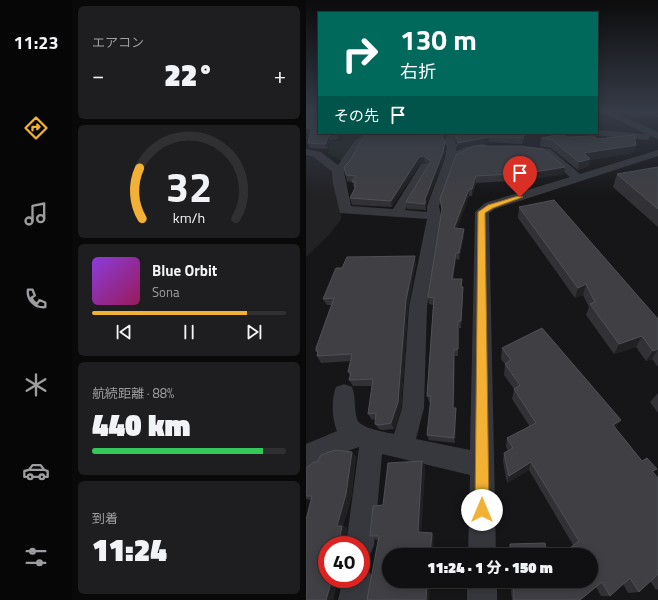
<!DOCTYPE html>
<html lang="ja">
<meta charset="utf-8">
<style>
body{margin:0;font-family:"Titillium Web","Noto Sans JP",sans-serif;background:#1e1e20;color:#f1f3f6;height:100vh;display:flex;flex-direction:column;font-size:15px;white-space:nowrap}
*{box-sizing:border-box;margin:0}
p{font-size:13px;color:#9c9d9f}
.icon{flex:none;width:22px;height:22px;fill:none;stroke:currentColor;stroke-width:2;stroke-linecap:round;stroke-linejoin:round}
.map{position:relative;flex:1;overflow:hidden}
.side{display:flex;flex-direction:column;gap:6px;padding:6px;background:#09090a;width:234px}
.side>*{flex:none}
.top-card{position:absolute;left:12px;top:12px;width:280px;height:122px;border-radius:0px;box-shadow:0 2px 10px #0003,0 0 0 1px #303032;background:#00695c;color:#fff;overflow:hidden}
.speed{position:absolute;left:12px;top:536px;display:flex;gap:8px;font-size:20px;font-weight:700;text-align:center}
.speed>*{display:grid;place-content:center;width:52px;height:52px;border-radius:50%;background:#101012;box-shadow:0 2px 10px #0003,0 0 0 1px #303032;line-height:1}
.speed .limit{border:6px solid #d22;background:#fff;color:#111}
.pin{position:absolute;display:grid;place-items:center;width:34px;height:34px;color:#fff;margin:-41px -17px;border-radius:50% 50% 50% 0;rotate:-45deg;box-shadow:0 0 4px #0007}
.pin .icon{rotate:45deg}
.me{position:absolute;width:44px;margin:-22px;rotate:0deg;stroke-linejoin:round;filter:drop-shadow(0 0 3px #0008)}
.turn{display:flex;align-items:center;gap:14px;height:84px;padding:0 16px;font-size:18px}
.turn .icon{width:52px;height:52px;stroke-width:2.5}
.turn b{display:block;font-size:28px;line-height:34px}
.then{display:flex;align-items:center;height:38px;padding:0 16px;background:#0003;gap:8px;font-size:15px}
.big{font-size:30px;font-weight:800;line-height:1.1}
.side .widget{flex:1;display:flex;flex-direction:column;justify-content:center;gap:6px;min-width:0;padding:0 14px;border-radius:6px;background:#1e1e20}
.side .dial{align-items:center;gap:0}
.dial svg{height:104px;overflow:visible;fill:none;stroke:#303032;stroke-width:7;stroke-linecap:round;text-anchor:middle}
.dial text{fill:#f1f3f6;stroke:none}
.song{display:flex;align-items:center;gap:12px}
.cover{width:48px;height:48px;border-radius:6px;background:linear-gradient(135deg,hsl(270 70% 55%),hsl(330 70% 35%))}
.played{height:4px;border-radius:2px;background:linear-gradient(90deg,#f2b134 80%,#303032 80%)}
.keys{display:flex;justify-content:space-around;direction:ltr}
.heat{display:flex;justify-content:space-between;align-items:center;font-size:22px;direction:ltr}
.charge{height:6px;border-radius:3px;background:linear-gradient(90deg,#34c759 88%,#303032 0)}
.trip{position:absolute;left:76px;top:548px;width:216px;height:40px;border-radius:20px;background:#101012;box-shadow:0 2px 10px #0003,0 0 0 1px #303032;font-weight:800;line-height:40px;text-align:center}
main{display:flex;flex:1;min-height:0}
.dock{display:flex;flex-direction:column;width:72px;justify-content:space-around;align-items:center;background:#060607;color:#9c9d9f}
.dock .icon{width:28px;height:28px}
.dock .selected{color:#f2b134}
.dock b{font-size:18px;color:#f1f3f6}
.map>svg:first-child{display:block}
.built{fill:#222225}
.green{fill:#1c231d}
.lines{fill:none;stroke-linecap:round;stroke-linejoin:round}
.minor{fill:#37383d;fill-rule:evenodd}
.wall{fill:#323236}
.shaded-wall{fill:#212124}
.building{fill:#3f3f44;stroke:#4f5156}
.route{fill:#f2b134;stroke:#9d7322}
</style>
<main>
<nav class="dock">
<b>11:23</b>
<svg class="icon selected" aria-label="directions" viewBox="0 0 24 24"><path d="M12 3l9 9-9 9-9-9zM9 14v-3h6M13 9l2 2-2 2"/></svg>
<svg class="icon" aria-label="music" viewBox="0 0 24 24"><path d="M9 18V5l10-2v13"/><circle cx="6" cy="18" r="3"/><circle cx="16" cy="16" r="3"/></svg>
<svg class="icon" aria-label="phone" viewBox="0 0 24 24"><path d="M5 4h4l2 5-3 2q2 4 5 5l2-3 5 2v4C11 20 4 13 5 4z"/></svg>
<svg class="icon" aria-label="climate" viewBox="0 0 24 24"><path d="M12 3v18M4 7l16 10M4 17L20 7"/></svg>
<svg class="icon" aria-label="car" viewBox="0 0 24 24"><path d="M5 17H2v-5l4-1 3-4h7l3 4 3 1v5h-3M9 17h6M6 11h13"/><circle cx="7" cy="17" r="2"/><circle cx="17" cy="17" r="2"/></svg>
<svg class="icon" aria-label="filters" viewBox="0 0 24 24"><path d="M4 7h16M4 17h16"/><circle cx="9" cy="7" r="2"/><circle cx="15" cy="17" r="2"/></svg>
</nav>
<section class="side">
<div class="widget"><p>エアコン</p>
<div class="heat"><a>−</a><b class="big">22°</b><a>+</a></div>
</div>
<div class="widget dial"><svg viewBox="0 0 100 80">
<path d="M14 69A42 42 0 1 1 86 69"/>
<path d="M14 69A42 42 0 0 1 12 30" stroke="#f2b134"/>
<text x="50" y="56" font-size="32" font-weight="700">32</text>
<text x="50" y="72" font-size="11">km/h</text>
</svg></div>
<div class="widget">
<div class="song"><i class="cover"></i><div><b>Blue Orbit</b><p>Sona</p></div></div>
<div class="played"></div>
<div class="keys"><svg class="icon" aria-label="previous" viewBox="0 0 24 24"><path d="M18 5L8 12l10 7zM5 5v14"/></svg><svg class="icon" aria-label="pause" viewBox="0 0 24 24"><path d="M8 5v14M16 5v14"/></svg><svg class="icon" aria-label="next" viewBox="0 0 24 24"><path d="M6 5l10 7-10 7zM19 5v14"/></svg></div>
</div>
<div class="widget"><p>航続距離 · 88%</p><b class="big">440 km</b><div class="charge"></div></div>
<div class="widget"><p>到着</p><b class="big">11:24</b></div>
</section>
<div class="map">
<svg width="352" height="600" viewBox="0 0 352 600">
<rect width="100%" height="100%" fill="#161618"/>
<path class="built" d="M0,154L9,157L28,174L35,208V219L24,234L0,257Z"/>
<path class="green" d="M24,133H57L43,148L36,161L22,153L24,141H35L37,134Z"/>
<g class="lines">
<g class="minor">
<path d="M294,111H305L352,132V139L344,136L343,139L340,140L288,135L286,133H291V130L340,134Z"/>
<path d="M320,111H352V117L322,116L318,113Z"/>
<path d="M58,133H68L55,146L44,166L38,172L45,206L87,209L115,164L119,163L124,166L99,210L121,212V206L139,158L141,146L138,143L142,133H152L149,142L151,144L150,151C159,147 177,139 185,148L180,151H168L149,160L133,206L135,216L121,307L118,408L110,439L164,450L169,212L179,203L264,177L237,154L212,150L211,148L212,146L244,149L274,174L352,150V156L189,209L183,213L190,555H162L164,475L76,454L68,545L64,555L55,559V545H40L53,447L19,459L9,470L0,473V444L31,431C26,419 25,399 30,387L38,384L46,387C50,398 48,408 51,419C53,428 79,432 88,434L96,408L103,307L121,219L34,213L27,184L26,172L8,157L0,155V149L15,152L32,165L47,143Z"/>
<path d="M55,565L62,569L67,579L62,600H32L37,579H55Z"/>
<rect x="161" y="581" width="30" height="19"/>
</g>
</g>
<g class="wall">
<path d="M0,111L13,133H34L32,139L24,140L21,149L4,148L2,143L4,134Z"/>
<path d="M141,133L138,139L139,147L138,158L120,205V210L101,209L100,202L122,165L119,162L114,163L86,207L46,205L44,198L48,189L47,182L41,181L40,175L44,161Z"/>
<path d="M219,133L218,138L216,144L183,142L152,149L150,136Z"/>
<path d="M261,137L292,139L330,145L327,153L284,160L282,167L272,170L245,148L234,146L235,138Z"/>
<path d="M150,155L258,174L222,180L170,183L166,196H163L151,228L158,236L153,260L150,259L147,279L157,287V294L155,328H153L152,356H149L148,408L150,414L149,443L123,440L121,435L125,402H123L121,396L127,305L123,304L122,297L136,211L134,199Z"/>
<path d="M352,167V227L307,187L311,174Z"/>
<path d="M213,207L352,319V367L346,359L340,361L330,347L308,354L280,315L283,307L277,295L269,298L212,218Z"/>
<path d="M110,263L102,307L95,408L88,429L77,430L73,429L69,424L70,419L66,420L62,414L66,386H47L43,380L44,376L42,372L45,361L15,363L11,356L12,354L10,351L26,305H21L17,299L36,268Z"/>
<path d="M196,348L315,420L309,428L336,461L351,469L347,472L352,478V589L350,590L344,581L333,592L322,593L317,584L304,596H295L290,587L274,600H206L204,581H285V555H254L267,545L223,470L201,483L197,461L198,453L202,451L200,447L201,438L224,427L206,399L208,389L198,375L199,364L195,359Z"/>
<path d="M352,393V413L344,402Z"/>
<path d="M29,450L46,452L50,457L45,498L37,526L41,528L39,545H21V579H32L27,600H0V520L5,500L0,499V468L8,462H11L15,455Z"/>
<path d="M116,461L119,467L115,532L126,533L128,537L70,540L64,536L77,505Z"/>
<path d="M204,544L241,555H203V548Z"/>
</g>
<g class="shaded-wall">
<path d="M0,128H5L7,133L0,134Z"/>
<path d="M31,133H34L32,139L31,134Z"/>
<path d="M138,133H141L137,142L136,137Z"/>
<path d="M219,133L218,138L216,144L217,138Z"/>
<path d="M23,135L24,140L21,149L19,144Z"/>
<path d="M183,137V142L152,149V143Z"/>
<path d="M139,141V147L138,158L120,205V210L119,199Z"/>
<path d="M330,145L327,153L284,160L282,167L272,170L273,162L278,153Z"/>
<path d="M118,156L119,162L114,163L86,207L85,201L113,157Z"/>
<path d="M259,167L258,174L222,180L223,173Z"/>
<path d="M170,176V183L166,196V189Z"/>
<path d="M163,189V196L149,235L148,228Z"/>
<path d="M158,229V236L153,260V253Z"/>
<path d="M150,253V259L146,286V279Z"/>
<path d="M109,256L110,263L102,307L95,408L88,429L85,423L100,300Z"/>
<path d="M280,284L277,295L269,298L272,288Z"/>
<path d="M157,287V294L155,328V321Z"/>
<path d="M152,321L153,328L152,356Z"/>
<path d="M336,336L330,347L308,354L313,344Z"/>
<path d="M352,349L346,359L340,361L347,351Z"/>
<path d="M148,350L149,356L148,414L147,408Z"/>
<path d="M150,408V414L149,443L148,438Z"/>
<path d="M315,420L308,430L307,425Z"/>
<path d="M46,452L50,457L45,498L37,526L41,528L39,545L33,542L31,526Z"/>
<path d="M116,461L119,467L115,536L112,532Z"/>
<path d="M225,462L223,470L201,483L203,476Z"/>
<path d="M126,533L128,537L127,555H124Z"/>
<path d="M26,579H32L27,600H20Z"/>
<path d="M121,581H124L123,600H120Z"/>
</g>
<g class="building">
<path d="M0,111H13V133H31V134L23,135L19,144L2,143L5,128H0Z"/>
<path d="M62,133H138L136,137L139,141L137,152L119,199V204L100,202L125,161L118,156L113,157L85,201L44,198L50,186H48L50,182H46L50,176L40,175L38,167L44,161L55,141Z"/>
<path d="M151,133H219L217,138L183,137L152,143L150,136Z"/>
<path d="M256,134L261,137L287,136L292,139L328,135L330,145L278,153L284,159L273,162L246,140L235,138Z"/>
<path d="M168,146H214L237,149L259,167L223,173L170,176L166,189H163L148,228L158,229L153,253H150L146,279H156L155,287H157L155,321H152V349L148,350L147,408H150L148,438L121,435L125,396H121L128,298L122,297L136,209L134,199L150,155Z"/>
<path d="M352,167V209L311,174Z"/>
<path d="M248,200L352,319V349L347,351L336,336L313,344L284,304L289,302L280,284L272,288L213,207Z"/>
<path d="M109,256L100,300L92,402L85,423L74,425L69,424L70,413L62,414L67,379L43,380L45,372H42L46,354L11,356L12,351H10V348L28,298L17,299L30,268H36L41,257Z"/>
<path d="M236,328L315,420L307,425L336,461L341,458L351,469L346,471L352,478V574L333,592L324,578L304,596L296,582L274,600H208L207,581H285V555H255L273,541L225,462L203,476L198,453L207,448L201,438L230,423L208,389L214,385L199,364L205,360L196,348Z"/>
<path d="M29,450L46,452L40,494L31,526H36L33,542L37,544V545H21V579H26L20,600H0V520L6,496H0V468L8,462H11L15,455Z"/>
<path d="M116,461L112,532L126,533L124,555H83V581H121L120,600H61L73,536H64L67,506L77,505L82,463Z"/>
<path d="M239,543L241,555H205L204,544Z"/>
</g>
<linearGradient id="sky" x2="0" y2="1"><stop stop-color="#0c0c0d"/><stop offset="0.57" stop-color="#363c48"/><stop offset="1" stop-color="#363c48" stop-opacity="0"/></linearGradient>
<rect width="352" height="195" fill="url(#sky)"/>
<path class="route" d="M212,196L217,197L187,208L179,213L183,510L181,515L176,517L171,515L169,510L172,212L182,205Z"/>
</svg>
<div class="speed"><div class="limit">40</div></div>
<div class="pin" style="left:214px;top:197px;background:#d93025"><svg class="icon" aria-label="arrive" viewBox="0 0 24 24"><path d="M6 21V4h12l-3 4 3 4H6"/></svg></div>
<svg class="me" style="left:176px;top:510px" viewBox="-20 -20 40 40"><circle r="19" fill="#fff"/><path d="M0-13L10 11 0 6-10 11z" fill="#f2b134"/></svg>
<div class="trip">11:24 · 1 分 · 150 m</div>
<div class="top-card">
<div class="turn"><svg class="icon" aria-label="right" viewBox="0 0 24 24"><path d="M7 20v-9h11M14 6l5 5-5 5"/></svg><div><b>130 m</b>右折</div></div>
<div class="then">その先<svg class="icon" aria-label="arrive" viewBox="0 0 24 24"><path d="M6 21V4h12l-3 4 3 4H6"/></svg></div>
</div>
</div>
</main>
